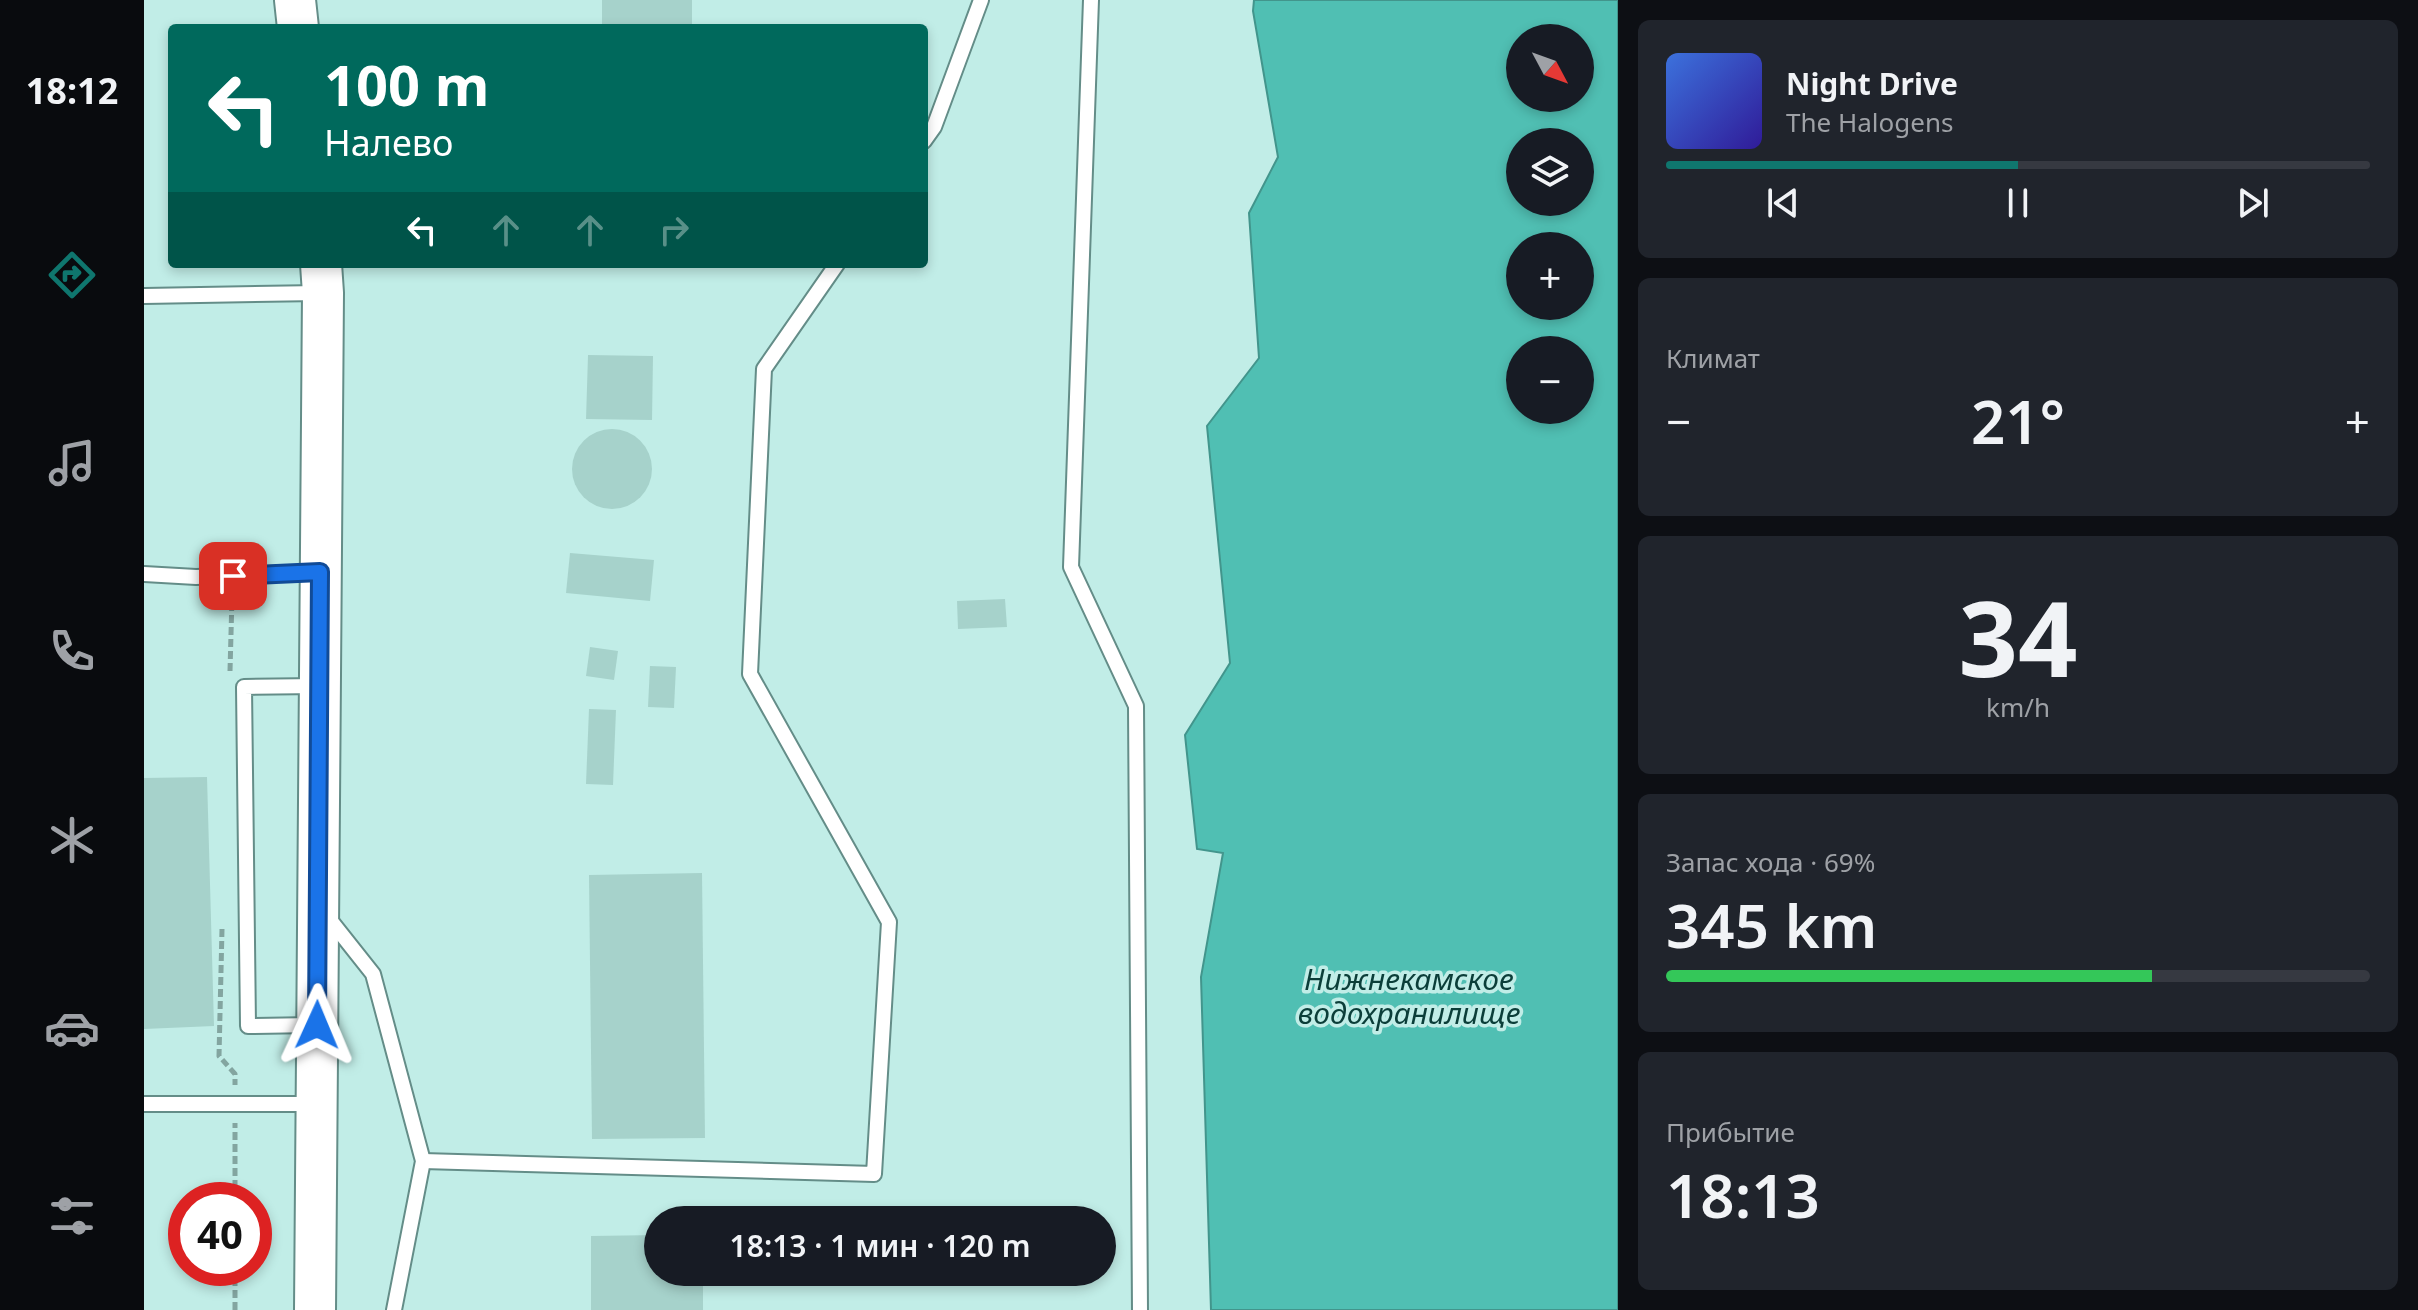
<!DOCTYPE html>
<html lang="ru">
<meta charset="utf-8">
<style>
body{margin:0;font-family:"Noto Sans",sans-serif;background:#20242c;color:#f1f3f6;height:100vh;display:flex;flex-direction:column;font-size:30px;white-space:nowrap}
*{box-sizing:border-box;margin:0}
p{font-size:26px;color:#9ea1a6}
.icon{flex:none;width:44px;height:44px;fill:none;stroke:currentColor;stroke-width:2;stroke-linecap:round;stroke-linejoin:round}
.map{position:relative;flex:1;overflow:hidden}
.side{display:flex;flex-direction:column;gap:20px;padding:20px;background:#0d0f14;width:800px}
.side>*{flex:none}
.guide{position:absolute;left:24px;top:24px;width:760px;height:244px;border-radius:8px;box-shadow:0 4px 12px #0003;background:#00695c;color:#fff;overflow:hidden}
.needle{width:52px;rotate:131deg}
.fabs{position:absolute;left:1362px;top:24px;display:grid;gap:16px}
.fabs a{display:grid;place-items:center;width:88px;height:88px;border-radius:50%;background:#171b24;box-shadow:0 4px 12px #0003;font-size:40px}
.speed{position:absolute;left:24px;top:1182px;display:flex;gap:16px;font-size:40px;font-weight:700;text-align:center}
.speed>*{display:grid;place-content:center;width:104px;height:104px;border-radius:50%;background:#171b24;box-shadow:0 4px 12px #0003;line-height:1}
.speed .limit{border:12px solid #d22;background:#fff;color:#111}
.pin{position:absolute;display:grid;place-items:center;width:68px;height:68px;color:#fff;margin:-34px;border-radius:16px;box-shadow:0 4px 12px #0006}
.me{position:absolute;width:88px;margin:-44px;rotate:1deg;stroke-linejoin:round;filter:drop-shadow(0 0 6px #0008)}
.turn{display:flex;align-items:center;gap:28px;height:168px;padding:0 24px;font-size:36px}
.turn .icon{width:104px;height:104px;stroke-width:2.5}
.turn b{display:block;font-size:56px;line-height:68px}
.lanes{display:flex;align-items:center;height:76px;padding:0 24px;background:#0003;justify-content:center;gap:40px;direction:ltr}
.lanes .off{opacity:.35}
.big{font-size:60px;font-weight:600;line-height:1.1}
.side .tile{flex:1;display:flex;flex-direction:column;justify-content:center;gap:12px;min-width:0;padding:0 28px;border-radius:12px;background:#20242c}
.side .dial{align-items:center;gap:0}
.dial b{font-size:104px;line-height:1}
.song{display:flex;align-items:center;gap:24px}
.cover{width:96px;height:96px;border-radius:12px;background:linear-gradient(135deg,hsl(220 70% 55%),hsl(250 70% 35%))}
.played{height:8px;border-radius:4px;background:linear-gradient(90deg,#0f766e 50%,#363941 50%)}
.keys{display:flex;justify-content:space-around;direction:ltr}
.heat{display:flex;justify-content:space-between;align-items:center;font-size:44px;direction:ltr}
.charge{height:12px;border-radius:6px;background:linear-gradient(90deg,#34c759 69%,#363941 0)}
.trip{position:absolute;left:500px;top:1206px;width:472px;height:80px;border-radius:40px;background:#171b24;box-shadow:0 4px 12px #0003;font-weight:600;line-height:80px;text-align:center}
main{display:flex;flex:1;min-height:0}
.tab-bar{display:flex;flex-direction:column;width:144px;justify-content:space-around;align-items:center;background:#090b0e;color:#9ea1a6}
.tab-bar .icon{width:56px;height:56px}
.tab-bar .on{color:#0f766e}
.tab-bar b{font-size:36px;color:#f1f3f6}
.map>svg:first-child{display:block}
.water{fill:#50bfb3;stroke:#42958c;stroke-width:2;fill-rule:evenodd}
.building{fill:#a6d2cb}
.lines{fill:none;stroke-linecap:round;stroke-linejoin:round}
.lane-casing{stroke:#648d88;stroke-width:18}
.secondary-casing{stroke:#648d88;stroke-width:44}
.path{stroke:#83a5a0;stroke-width:5;stroke-dasharray:8 4;stroke-linecap:butt}
.lane{stroke:#fff;stroke-width:14}
.secondary{stroke:#fff;stroke-width:40}
.route-casing{stroke:#114b97;stroke-width:20}
.route{stroke:#1a73e8;stroke-width:14}
.labels{text-anchor:middle;dominant-baseline:central;stroke-width:7;stroke-linejoin:round;paint-order:stroke}
.water-label{font-size:30px;font-style:italic;fill:#0b3e39;stroke:#c1ede7}
</style>
<main>
<nav class="tab-bar">
<b>18:12</b>
<svg class="icon on" aria-label="directions" viewBox="0 0 24 24"><path d="M12 3l9 9-9 9-9-9zM9 14v-3h6M13 9l2 2-2 2"/></svg>
<svg class="icon" aria-label="music" viewBox="0 0 24 24"><path d="M9 18V5l10-2v13"/><circle cx="6" cy="18" r="3"/><circle cx="16" cy="16" r="3"/></svg>
<svg class="icon" aria-label="phone" viewBox="0 0 24 24"><path d="M5 4h4l2 5-3 2q2 4 5 5l2-3 5 2v4C11 20 4 13 5 4z"/></svg>
<svg class="icon" aria-label="climate" viewBox="0 0 24 24"><path d="M12 3v18M4 7l16 10M4 17L20 7"/></svg>
<svg class="icon" aria-label="car" viewBox="0 0 24 24"><path d="M5 17H2v-5l4-1 3-4h7l3 4 3 1v5h-3M9 17h6M6 11h13"/><circle cx="7" cy="17" r="2"/><circle cx="17" cy="17" r="2"/></svg>
<svg class="icon" aria-label="filters" viewBox="0 0 24 24"><path d="M4 7h16M4 17h16"/><circle cx="9" cy="7" r="2"/><circle cx="15" cy="17" r="2"/></svg>
</nav>
<div class="map">
<svg width="1474" height="1310" viewBox="0 0 1474 1310">
<rect width="100%" height="100%" fill="#c1ede7"/>
<path class="water" d="M1110,0H1474V1310H1067L1057,977L1079,853L1053,849L1041,735L1086,663L1063,426L1115,358L1105,213L1134,157L1109,11ZM1376,38H1436V98H1376ZM1376,142H1436V202H1376ZM1376,246H1436V306H1376ZM1376,350H1436V410H1376Z"/>
<g class="building">
<rect x="458" y="0" width="90" height="28"/>
<path d="M444,355L509,356L508,420L442,419Z"/>
<circle cx="468" cy="469" r="40"/>
<path d="M426,553L510,560L506,601L422,593Z"/>
<path d="M861,599L863,627L814,629L813,601Z"/>
<path d="M446,647L474,651L470,680L442,676Z"/>
<path d="M506,666L532,667L530,708L504,707Z"/>
<path d="M445,709L472,710L469,785L442,784Z"/>
<path d="M63,777L70,1026L0,1029V778Z"/>
<path d="M558,873L561,1138L448,1139L445,875Z"/>
<path d="M514,1235V1272H559V1310H447V1236Z"/>
</g>
<g class="lines">
<g class="lane-casing">
<g id="lane">
<path d="M947,0L927,567L992,706L996,1310"/>
<path d="M780,141L790,127L837,0"/>
<path d="M0,296L175,293"/>
<path d="M0,574L52,577L176,572"/>
<path d="M183,916L229,974L279,1161L250,1310"/>
<path d="M170,1025L104,1026L100,687L175,686"/>
<path d="M0,1104H172"/>
<path d="M279,1161L730,1174L745,922L606,674L620,369L693,264"/>
</g>
</g>
<g class="secondary-casing">
<g id="secondary">
<path d="M151,0L154,28"/>
<path d="M171,1310L179,293L177,264"/>
</g>
</g>
<g class="path">
<path d="M86,671L88,597"/>
<path d="M78,929L75,1056L91,1074V1085"/>
<path d="M91,1200V1123"/>
<path d="M91,1310V1268"/>
</g>
<use href="#lane" class="lane"/>
<use href="#secondary" class="secondary"/>
</g>
<g class="lines">
<g class="route-casing">
<path id="route" d="M89,576L176,572L173,1025"/>
</g>
<use href="#route" class="route"/>
</g>
<g class="labels">
<g class="water-label">
<text x="1265" y="978">Нижнекамское<tspan x="1265" dy="34">водохранилище</tspan></text>
</g>
</g>
</svg>
<div class="fabs">
<a><svg class="needle" viewBox="-14 -14 28 28"><path d="M0-13l5 13h-10z" fill="#e53935"/><path d="M0 13l5-13h-10z" fill="#9ea1a6"/></svg></a>
<a><svg class="icon" aria-label="layers" viewBox="0 0 24 24"><path d="M12 4l9 5-9 5-9-5zM3 14l9 5 9-5"/></svg></a>
<a>+</a>
<a>−</a>
</div>
<div class="speed"><div class="limit">40</div></div>
<div class="pin" style="left:89px;top:576px;background:#d93025"><svg class="icon" aria-label="arrive" viewBox="0 0 24 24"><path d="M6 21V4h12l-3 4 3 4H6"/></svg></div>
<svg class="me" style="left:173px;top:1025px" viewBox="-20 -20 40 40"><path d="M0-17L14 15 0 8-14 15z" fill="#1a73e8" stroke="#fff" stroke-width="4"/></svg>
<div class="trip">18:13 · 1 мин · 120 m</div>
<div class="guide">
<div class="turn"><svg class="icon" aria-label="left" viewBox="0 0 24 24"><path d="M17 20v-9H6M10 6l-5 5 5 5"/></svg><div><b>100 m</b>Налево</div></div>
<div class="lanes"><svg class="icon" aria-label="left" viewBox="0 0 24 24"><path d="M17 20v-9H6M10 6l-5 5 5 5"/></svg><svg class="icon off" aria-label="ahead" viewBox="0 0 24 24"><path d="M12 20V5M6 11l6-6 6 6"/></svg><svg class="icon off" aria-label="ahead" viewBox="0 0 24 24"><path d="M12 20V5M6 11l6-6 6 6"/></svg><svg class="icon off" aria-label="right" viewBox="0 0 24 24"><path d="M7 20v-9h11M14 6l5 5-5 5"/></svg></div>
</div>
</div>
<section class="side">
<div class="tile">
<div class="song"><i class="cover"></i><div><b>Night Drive</b><p>The Halogens</p></div></div>
<div class="played"></div>
<div class="keys"><svg class="icon" aria-label="previous" viewBox="0 0 24 24"><path d="M18 5L8 12l10 7zM5 5v14"/></svg><svg class="icon" aria-label="pause" viewBox="0 0 24 24"><path d="M8 5v14M16 5v14"/></svg><svg class="icon" aria-label="next" viewBox="0 0 24 24"><path d="M6 5l10 7-10 7zM19 5v14"/></svg></div>
</div>
<div class="tile"><p>Климат</p>
<div class="heat"><a>−</a><b class="big">21°</b><a>+</a></div>
</div>
<div class="tile dial"><b>34</b><p>km/h</p></div>
<div class="tile"><p>Запас хода · 69%</p><b class="big">345 km</b><div class="charge"></div></div>
<div class="tile"><p>Прибытие</p><b class="big">18:13</b></div>
</section>
</main>
